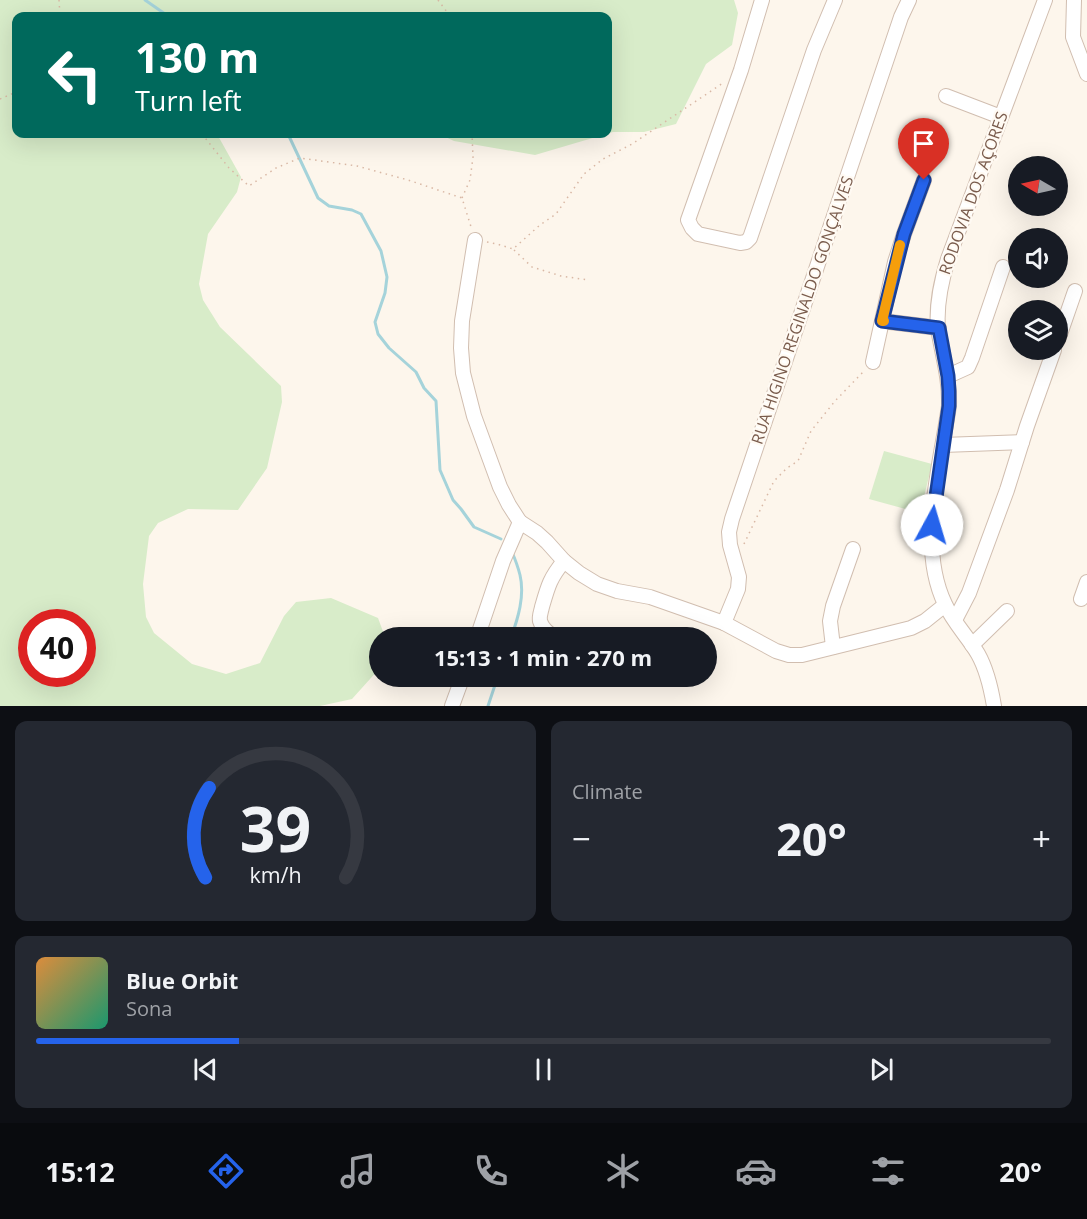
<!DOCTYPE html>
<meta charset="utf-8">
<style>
body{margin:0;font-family:"Open Sans",sans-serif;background:#242831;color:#f1f3f6;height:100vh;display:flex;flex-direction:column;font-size:22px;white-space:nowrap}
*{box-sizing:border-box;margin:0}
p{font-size:20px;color:#9ea1a6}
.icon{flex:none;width:33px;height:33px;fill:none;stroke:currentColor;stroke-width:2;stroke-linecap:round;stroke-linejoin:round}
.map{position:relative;height:706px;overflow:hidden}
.side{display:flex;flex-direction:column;gap:15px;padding:15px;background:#0d0f14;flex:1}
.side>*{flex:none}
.guide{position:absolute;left:12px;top:12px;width:600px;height:126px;border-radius:12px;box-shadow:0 6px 24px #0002;background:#00695c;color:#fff;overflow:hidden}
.needle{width:39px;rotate:279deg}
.buttons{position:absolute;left:1008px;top:156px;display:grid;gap:12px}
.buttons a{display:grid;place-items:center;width:60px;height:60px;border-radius:50%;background:#171b24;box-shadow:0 6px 24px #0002;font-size:30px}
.speed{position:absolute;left:18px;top:609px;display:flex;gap:12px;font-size:30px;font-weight:700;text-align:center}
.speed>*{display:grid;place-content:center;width:78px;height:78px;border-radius:50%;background:#171b24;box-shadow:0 6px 24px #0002;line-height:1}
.speed .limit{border:9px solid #d22;background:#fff;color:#111}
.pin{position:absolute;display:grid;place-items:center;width:51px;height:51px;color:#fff;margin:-62px -26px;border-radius:50% 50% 50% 0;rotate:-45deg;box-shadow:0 0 6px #0007}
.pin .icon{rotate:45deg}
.me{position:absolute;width:66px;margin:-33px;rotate:6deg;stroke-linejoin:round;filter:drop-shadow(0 0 4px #0008)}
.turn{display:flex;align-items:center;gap:21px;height:126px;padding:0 24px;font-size:27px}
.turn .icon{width:78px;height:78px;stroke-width:2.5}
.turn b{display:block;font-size:42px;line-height:51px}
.big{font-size:45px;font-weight:700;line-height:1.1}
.side .tile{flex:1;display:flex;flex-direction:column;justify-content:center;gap:9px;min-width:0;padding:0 21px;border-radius:12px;background:#242831}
.side .dial{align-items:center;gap:0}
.dial svg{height:156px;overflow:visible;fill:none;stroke:#363941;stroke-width:7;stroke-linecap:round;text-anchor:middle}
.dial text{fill:#f1f3f6;stroke:none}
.song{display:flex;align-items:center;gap:18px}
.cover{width:72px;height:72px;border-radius:9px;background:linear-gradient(135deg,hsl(30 70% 55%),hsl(160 70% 35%))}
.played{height:6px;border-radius:3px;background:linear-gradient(90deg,#2563eb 20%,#363941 20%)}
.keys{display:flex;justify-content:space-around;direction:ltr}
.heat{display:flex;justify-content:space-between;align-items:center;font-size:33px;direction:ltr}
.side .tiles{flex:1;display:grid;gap:15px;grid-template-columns:1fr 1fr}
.tile:last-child{grid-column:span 2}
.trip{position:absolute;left:369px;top:627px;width:348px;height:60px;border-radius:30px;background:#171b24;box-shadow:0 6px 24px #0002;font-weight:700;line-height:60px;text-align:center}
.dock{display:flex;height:96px;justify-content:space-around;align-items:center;background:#090b0e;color:#9ea1a6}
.dock .icon{width:42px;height:42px}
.dock .current{color:#2563eb}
.dock b{font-size:27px;color:#f1f3f6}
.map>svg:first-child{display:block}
.green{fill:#d8ecc9;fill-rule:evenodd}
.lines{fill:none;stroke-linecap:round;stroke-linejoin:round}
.stream{stroke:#a5d3da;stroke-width:3}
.minor-casing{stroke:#d1beb0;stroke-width:16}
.path{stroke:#d9b8a5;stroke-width:1.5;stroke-dasharray:1.5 4.5;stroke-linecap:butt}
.minor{stroke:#fff;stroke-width:14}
.route-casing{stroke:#184099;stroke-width:15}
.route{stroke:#2563eb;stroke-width:10}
.slow{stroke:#f59e0b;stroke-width:10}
.labels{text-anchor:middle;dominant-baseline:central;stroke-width:4.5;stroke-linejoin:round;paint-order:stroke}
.street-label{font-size:16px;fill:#7a5c4d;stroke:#fffaf3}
</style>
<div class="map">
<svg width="1087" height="706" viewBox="0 0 1087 706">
<rect width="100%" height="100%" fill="#fdf6ec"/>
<g class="green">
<path d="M0,0H734L738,13L732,45L706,64L676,124L644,132H613L535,155L454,141L439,134H608V16H16V134H217L241,177L237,192L208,234L199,284L203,300L220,327L281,386L282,402L267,468L238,510L188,509L158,523L149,536L143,584L146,617L154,633L192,664L226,674L260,663L284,616L296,602L331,598L378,618L385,637L380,638L379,669L352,699L320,706H0ZM32,622H82V674H32Z"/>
<path d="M884,451L932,464L920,513L869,499Z"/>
</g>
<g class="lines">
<g class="stream">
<path d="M145,0L168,16"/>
<path d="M288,134L318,198L329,206L352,210L361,214L381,251L387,277L385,293L375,322L378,334L389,348L416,372L424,388L436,401L440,470L453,500L461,509L474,527L501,539"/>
<path d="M511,638C518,618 525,596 520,575C518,567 515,559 512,552"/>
<path d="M488,706L498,676"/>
</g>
<g class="minor-casing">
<g id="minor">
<path d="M762,0L741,70L688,220L692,228L698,234L740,243L746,242L750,238L814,50L835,0"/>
<path d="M1074,0L1073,37L1087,74"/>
<path d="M946,96L1001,117"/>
<path d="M475,240L462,321L461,348L463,373L474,416L500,487L509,505L520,522"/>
<path d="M882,321L939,328"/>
<path d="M1058,340L1075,291"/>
<path d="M873,362L895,262L904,234L924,180"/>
<path d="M948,376L968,367L972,358L1003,267"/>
<path d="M943,445L1022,442"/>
<path d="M1081,599L1087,582"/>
<path d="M955,620L969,593L1007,490L1027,426L1054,350"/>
<path d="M724,623L738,589L739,577L730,545L729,532L732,519L901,17L909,0"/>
<path d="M477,638L503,561L520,522L537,533L547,542L564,561L579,573L597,584L617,591L650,597L724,623L776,651L789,655H802L911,628L925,621L945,605"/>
<path d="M556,638C549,634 542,629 540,621C539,616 541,612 542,607C548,586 550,578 564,561"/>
<path d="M972,645L1007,611"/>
<path d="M833,647L830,621L833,606L853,549"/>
<path d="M452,706L463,676"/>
<path d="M994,706C991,688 987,670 978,654C968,637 953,622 945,604C917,546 940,467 949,406C950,379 942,354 938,328C936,304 941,282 948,259L1045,0"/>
</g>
</g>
<g class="path">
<path d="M59,0L60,16"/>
<path d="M438,0L450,16"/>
<path d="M0,99L16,92"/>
<path d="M202,134L229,168L249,186L276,168L300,158L357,166L408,180L462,198L472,230"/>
<path d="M462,198L470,180L473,157L472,134"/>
<path d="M487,242L497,244L513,249L540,225L556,214L584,174L603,159L632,144L723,83"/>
<path d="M514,250L532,267L561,276L588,280"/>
<path d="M744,544L774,481L787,468L798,461L811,431L835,401L864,371"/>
</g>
<use href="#minor" class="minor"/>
</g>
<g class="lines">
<g class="route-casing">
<path id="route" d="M924,180L904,234L882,321L939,328L948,376L949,391V406L932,525"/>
</g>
<use href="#route" class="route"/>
<path class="slow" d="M884,321H882L900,245"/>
</g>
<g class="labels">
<g class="street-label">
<text transform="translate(973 193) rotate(-70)">RODOVIA DOS AÇORES</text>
<text transform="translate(802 310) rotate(-71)">RUA HIGINO REGINALDO GONÇALVES</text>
</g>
</g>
</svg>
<div class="buttons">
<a><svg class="needle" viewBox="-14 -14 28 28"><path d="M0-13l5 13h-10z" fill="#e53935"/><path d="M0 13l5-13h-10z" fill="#9ea1a6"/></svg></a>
<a><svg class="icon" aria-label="sound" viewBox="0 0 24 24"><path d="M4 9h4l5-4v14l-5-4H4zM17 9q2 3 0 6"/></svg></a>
<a><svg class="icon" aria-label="layers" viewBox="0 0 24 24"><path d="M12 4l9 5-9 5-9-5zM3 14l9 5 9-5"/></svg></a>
</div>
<div class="speed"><div class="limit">40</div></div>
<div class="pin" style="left:924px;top:180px;background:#d93025"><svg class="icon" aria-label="arrive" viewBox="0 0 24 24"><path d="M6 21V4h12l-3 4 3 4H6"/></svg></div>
<svg class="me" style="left:932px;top:525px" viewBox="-20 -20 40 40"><circle r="19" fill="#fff"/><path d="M0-13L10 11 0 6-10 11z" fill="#2563eb"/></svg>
<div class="trip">15:13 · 1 min · 270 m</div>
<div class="guide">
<div class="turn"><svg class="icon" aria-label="left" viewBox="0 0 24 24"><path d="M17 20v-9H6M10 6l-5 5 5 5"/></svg><div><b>130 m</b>Turn left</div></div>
</div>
</div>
<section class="side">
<div class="tiles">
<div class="tile dial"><svg viewBox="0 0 100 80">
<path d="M14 69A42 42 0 1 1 86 69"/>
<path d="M14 69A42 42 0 0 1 16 23" stroke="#2563eb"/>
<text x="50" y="56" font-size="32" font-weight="700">39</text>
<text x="50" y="72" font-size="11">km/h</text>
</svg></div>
<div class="tile"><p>Climate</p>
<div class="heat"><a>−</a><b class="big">20°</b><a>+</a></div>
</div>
<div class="tile">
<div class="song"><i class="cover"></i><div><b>Blue Orbit</b><p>Sona</p></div></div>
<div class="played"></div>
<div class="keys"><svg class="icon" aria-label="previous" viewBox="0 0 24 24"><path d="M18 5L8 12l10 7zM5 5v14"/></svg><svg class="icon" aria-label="pause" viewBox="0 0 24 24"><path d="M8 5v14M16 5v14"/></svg><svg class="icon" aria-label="next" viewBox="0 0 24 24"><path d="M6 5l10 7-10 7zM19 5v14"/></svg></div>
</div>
</div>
</section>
<nav class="dock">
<b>15:12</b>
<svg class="icon current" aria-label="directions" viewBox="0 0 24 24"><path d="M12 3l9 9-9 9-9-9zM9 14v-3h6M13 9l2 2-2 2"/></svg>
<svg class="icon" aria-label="music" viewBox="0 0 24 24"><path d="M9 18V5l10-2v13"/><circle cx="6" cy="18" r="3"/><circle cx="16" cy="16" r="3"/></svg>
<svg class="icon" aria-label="phone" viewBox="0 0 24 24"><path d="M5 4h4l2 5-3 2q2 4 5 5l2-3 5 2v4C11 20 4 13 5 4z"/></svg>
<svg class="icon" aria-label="climate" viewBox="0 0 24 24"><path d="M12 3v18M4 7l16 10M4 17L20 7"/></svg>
<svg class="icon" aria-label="car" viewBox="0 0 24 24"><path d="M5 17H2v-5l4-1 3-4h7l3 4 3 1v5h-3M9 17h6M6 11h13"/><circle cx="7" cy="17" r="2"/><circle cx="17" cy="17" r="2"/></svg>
<svg class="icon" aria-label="filters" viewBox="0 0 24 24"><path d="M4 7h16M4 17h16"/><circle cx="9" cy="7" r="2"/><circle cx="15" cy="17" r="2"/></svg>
<b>20°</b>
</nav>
